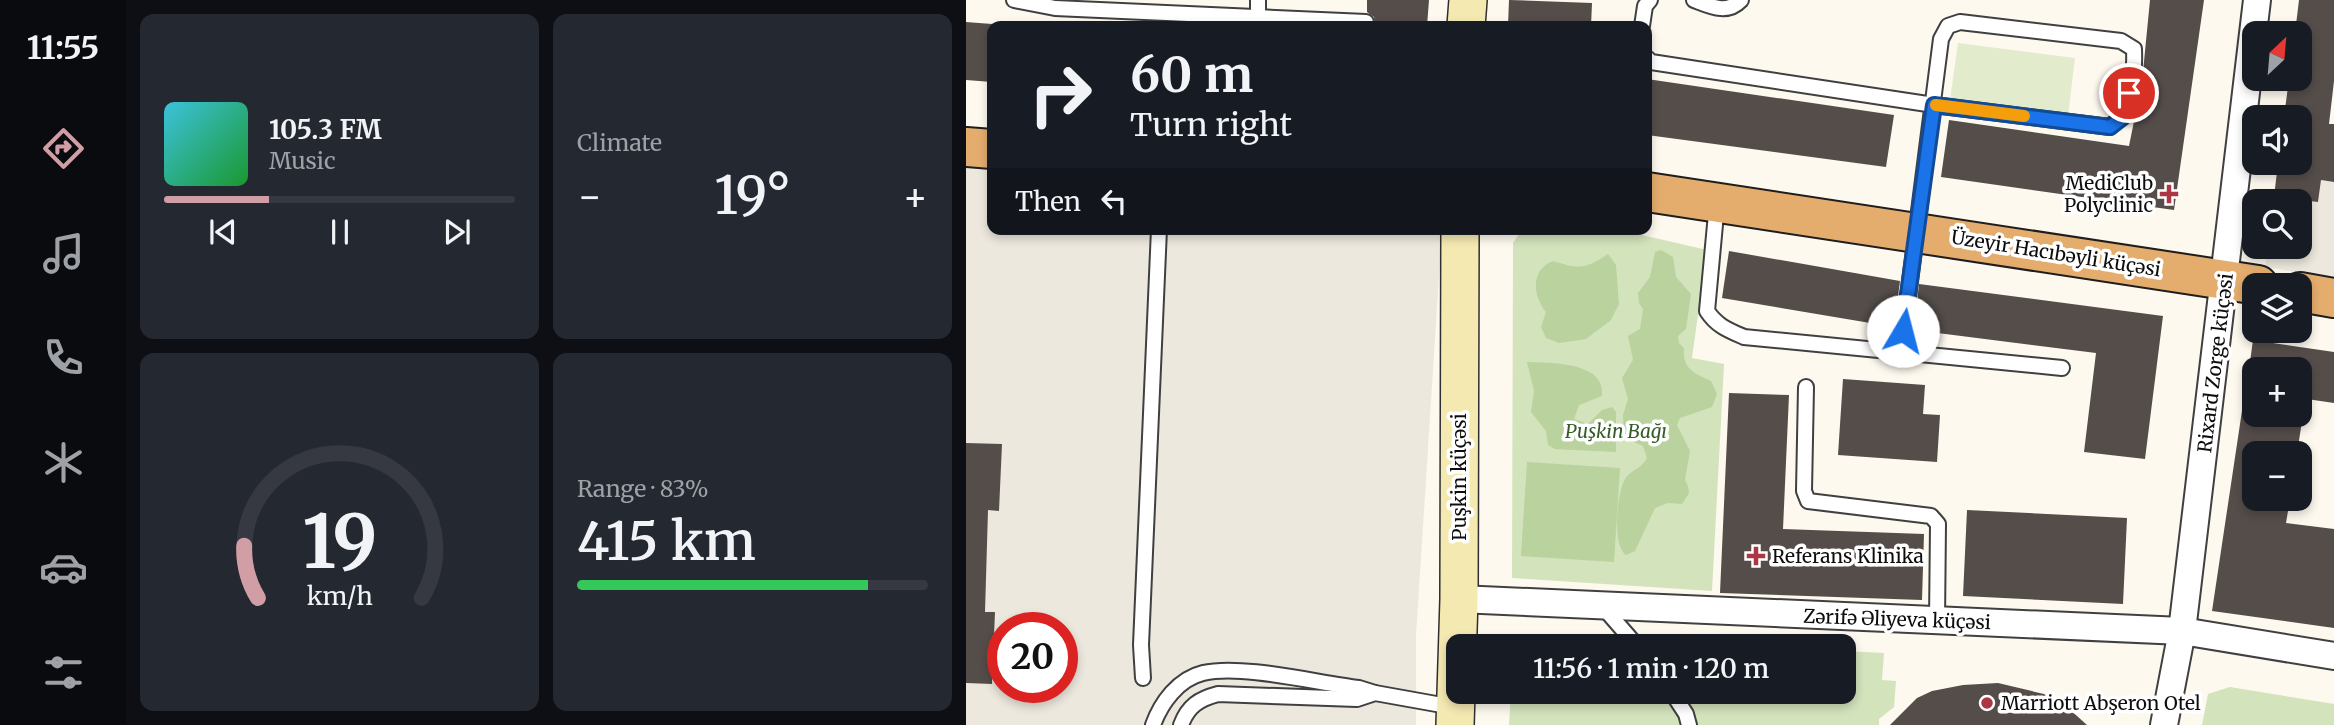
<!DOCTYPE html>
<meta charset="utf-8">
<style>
body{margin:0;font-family:Merriweather,serif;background:#242831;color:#f1f3f6;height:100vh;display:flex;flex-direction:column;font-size:26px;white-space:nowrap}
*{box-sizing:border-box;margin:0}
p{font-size:23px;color:#9ea1a6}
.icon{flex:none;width:38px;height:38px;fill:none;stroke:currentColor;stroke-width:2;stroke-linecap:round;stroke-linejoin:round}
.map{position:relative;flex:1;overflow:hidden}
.drawer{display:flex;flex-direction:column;gap:14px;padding:14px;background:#0d0f14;width:840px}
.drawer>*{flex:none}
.top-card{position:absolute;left:21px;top:21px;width:665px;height:214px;border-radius:14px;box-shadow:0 4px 10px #0003;background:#171b24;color:#f1f3f6;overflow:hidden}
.needle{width:46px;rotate:26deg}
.tools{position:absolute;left:1276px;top:21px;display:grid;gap:14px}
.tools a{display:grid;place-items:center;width:70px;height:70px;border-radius:14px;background:#171b24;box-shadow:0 4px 10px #0003;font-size:35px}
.speed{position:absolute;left:21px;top:612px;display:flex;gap:14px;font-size:35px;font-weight:700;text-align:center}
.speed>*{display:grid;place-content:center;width:91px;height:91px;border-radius:50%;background:#171b24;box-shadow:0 4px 10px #0003;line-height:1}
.speed .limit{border:10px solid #d22;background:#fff;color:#111}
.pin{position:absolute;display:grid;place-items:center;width:60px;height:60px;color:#fff;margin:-30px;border:4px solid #fff;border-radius:50%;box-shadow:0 2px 7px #0007}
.me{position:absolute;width:77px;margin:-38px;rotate:8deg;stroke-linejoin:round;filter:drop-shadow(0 0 5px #0008)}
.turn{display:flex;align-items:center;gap:24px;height:147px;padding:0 28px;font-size:32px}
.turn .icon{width:91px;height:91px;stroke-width:2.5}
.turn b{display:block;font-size:49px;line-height:60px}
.then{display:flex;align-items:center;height:66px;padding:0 28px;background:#0003;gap:14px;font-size:26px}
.big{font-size:52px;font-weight:600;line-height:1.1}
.drawer .tile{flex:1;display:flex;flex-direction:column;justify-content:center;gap:10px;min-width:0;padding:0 24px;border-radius:14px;background:#242831}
.drawer .dial{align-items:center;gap:0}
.dial svg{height:182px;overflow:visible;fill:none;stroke:#363941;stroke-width:7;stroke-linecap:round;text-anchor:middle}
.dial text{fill:#f1f3f6;stroke:none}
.song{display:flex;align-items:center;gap:21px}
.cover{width:84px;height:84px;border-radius:10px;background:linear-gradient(135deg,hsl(190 70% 55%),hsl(130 70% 35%))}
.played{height:7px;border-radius:4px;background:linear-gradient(90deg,#d29ea6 30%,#363941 30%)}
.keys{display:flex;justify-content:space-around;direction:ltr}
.heat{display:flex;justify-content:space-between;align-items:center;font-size:38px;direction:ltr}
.charge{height:10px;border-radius:5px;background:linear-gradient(90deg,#34c759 83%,#363941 0)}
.drawer .tiles{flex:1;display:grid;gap:14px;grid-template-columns:repeat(2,1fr)}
.trip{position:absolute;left:480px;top:634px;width:410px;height:70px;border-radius:14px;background:#171b24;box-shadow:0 4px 10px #0003;font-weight:600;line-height:70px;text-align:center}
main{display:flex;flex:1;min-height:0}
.dock{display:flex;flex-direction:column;width:126px;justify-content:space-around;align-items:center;background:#090b0e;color:#9ea1a6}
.dock .icon{width:49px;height:49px}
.dock .on{color:#d29ea6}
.dock b{font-size:32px;color:#f1f3f6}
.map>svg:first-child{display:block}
.green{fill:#d3e3bc}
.forest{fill:#b9d29e}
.pitch{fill:#e3ebcd}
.plaza{fill:#ece8de;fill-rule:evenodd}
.building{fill:#544d4a}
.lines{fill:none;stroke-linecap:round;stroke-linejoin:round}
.service-casing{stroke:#404040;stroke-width:18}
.minor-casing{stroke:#404040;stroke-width:30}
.secondary-casing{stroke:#2f2f2f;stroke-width:40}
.trunk-casing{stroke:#1e1e1e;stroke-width:42}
.service{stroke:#fff;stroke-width:14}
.minor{stroke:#fff;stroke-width:26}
.secondary{stroke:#f5e9b2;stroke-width:37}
.trunk{stroke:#e4ad6e;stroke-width:38}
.route-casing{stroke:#114b97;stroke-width:18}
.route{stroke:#1a73e8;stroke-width:12}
.slow{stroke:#f59e0b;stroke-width:12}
.poi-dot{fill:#ab3744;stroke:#fff;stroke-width:2.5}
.labels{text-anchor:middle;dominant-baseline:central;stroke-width:7;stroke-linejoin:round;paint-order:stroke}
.poi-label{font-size:19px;fill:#0d0d0d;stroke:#fff;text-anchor:start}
.street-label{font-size:19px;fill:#0d0d0d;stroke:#fff}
.park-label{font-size:19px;font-style:italic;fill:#345c26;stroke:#fff}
</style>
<main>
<nav class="dock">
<b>11:55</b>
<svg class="icon on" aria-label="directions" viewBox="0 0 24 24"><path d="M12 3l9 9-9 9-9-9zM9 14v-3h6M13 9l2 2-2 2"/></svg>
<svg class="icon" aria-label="music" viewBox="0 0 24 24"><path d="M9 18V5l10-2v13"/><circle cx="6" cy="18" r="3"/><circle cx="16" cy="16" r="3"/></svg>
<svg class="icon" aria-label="phone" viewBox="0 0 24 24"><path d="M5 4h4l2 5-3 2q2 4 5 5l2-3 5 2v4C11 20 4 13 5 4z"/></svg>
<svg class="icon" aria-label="climate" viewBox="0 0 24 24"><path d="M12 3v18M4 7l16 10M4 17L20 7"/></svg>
<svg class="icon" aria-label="car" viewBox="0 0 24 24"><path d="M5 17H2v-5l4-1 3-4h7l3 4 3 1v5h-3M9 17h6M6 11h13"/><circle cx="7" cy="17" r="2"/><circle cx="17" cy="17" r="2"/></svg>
<svg class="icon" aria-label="filters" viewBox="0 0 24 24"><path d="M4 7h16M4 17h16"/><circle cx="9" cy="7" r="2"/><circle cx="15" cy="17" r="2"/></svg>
</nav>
<section class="drawer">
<div class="tiles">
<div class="tile">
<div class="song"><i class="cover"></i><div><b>105.3 FM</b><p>Music</p></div></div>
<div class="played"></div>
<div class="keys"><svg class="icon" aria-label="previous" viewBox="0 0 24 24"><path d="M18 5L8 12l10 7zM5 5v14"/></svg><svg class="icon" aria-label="pause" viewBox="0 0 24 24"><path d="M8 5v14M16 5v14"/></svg><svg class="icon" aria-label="next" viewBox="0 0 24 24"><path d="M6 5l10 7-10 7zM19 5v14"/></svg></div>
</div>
<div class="tile"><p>Climate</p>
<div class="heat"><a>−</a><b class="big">19°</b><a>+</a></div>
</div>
<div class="tile dial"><svg viewBox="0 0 100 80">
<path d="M14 69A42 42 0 1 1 86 69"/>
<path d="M14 69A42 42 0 0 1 8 46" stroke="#d29ea6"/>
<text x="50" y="56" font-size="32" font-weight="700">19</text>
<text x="50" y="72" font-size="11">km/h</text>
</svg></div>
<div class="tile"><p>Range · 83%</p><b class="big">415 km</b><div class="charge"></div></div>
</div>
</section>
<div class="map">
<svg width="1368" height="725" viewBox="0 0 1368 725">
<rect width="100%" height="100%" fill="#fdf9ef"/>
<g class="green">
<path d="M556,229L663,232L741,250L726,358L758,364L746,591L546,578L547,243Z"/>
<path d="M548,635L778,646H547Z"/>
<path d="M877,651L918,653L916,680L930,681L928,707L913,719V725H543L545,691H877Z"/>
<path d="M1264,687L1368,704V725H1236L1242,694Z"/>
</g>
<g class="forest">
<path d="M695,250L707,257L710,277L725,294L720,329L712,336L713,343L718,348C716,369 728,373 745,381L751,394L746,407L714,418L711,425L724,451L719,480L722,486L723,493L716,504L702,503L689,508L669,551L660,555C646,546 651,495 658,481C663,470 676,469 681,458L677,446L658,438L657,415L662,399L656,378L667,360L662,336L674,329L677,309L673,303L672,293L684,277L689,252Z"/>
<path d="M642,254L650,265L653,304L645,320L620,339L593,343L580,338L575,327L580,312C567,296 564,270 587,261C613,269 618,270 642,254Z"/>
<path d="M561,362C583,363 640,361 636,396L613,405L608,419L622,424L636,410L646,407L650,412V452L589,449L582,445L580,431L565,412L568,391Z"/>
<path d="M561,462L654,468L648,562L555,556Z"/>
</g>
<path class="pitch" d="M992,43L1109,58L1102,116L984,100Z"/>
<g class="plaza">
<path d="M0,167L26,168V229H476L450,636V725H0ZM37,628H96V688H37Z"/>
<path d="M1355,180L1368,182V278L1299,267L1302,247H1334V201H1307L1308,197L1352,202Z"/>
</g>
<g class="building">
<path d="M401,0H463L461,26H409L408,17L401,12Z"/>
<path d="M543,0L626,3L625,26H542Z"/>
<path d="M1184,0H1238L1208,210L975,177L983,120L1163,146L1176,82Z"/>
<path d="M1333,0H1368V81L1363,124H1368V182L1355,180L1352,202L1308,197L1312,163H1334V117H1318L1323,79H1334V33H1329Z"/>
<path d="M0,22L26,24V82L0,80Z"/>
<path d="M681,79L928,115L920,167L681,135Z"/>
<path d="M763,251L934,281L928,327L756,298Z"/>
<path d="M953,284L1197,316L1179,459L1118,452L1130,353L948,330Z"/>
<path d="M1287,340L1368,352V403L1334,398V369H1283Z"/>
<path d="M877,379L959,385L957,414L974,415L971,462L872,455Z"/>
<path d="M763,393L823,395L817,529L958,534L956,600L754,593Z"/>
<path d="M1277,404L1288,405V415H1337L1331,453H1288V499H1324L1320,523L1368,529V628L1246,611Z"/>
<path d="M0,443L36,444L33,511L22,510L19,612H29L26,684L0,683Z"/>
<path d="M1001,510L1161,518L1157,604L997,596Z"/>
<path d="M1032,683L1078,694L1101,707L1121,725H924L951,698L966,691L997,685Z"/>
</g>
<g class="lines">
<g class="service-casing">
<g id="service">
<path d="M48,0L89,8L400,22"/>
<path d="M728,0C744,6 761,15 775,0"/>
<path d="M292,17V0"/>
<path d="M676,26L679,6L684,0"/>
<path d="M681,58L685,62L968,105L1144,127C1166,111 1169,75 1168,49L1155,41L994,22L982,26L975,39L935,352"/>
<path d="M751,203L741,311C751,326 762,330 778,337L1096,368"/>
<path d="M840,387L838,491L842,501L965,516L972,524L971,621"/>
<path d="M637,607L671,646"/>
<path d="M177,678L175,645L193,229"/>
<path d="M705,691L720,714L723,725"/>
<path d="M187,725C195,703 212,679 237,673C276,664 351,683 393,688L409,693"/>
<path d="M215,725C222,706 233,699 252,694L391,699L409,693L487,707"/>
</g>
</g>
<g class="minor-casing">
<g id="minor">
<path d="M493,599L1216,631L1368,656"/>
<path d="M1198,725L1216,631L1291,0"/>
</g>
</g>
<g class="secondary-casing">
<g id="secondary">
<path d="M500,26L502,0"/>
<path d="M489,725L493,599L494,229"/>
</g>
</g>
<g class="trunk-casing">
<g id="trunk">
<path d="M0,147L26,149"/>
<path d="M681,192L1292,285"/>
<path d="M1334,292L1368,298"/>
</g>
</g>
<use href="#service" class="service"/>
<use href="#minor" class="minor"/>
<use href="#secondary" class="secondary"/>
<use href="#trunk" class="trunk"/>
</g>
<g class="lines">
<g class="route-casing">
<path id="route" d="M937,331L968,105L1144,127L1157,117L1163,93"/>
</g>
<use href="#route" class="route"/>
<path class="slow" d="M970,105L1058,116"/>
</g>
<g class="poi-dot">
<path d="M1199.5 183.5h7v7h7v7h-7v7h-7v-7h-7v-7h7z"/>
<path d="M786.5 545.5h7v7h7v7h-7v7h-7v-7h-7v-7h7z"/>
<circle cx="1021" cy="703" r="7"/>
</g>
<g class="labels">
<g class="poi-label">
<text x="1187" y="183" text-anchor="end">MediClub<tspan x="1187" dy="22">Polyclinic</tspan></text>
<text x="806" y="556">Referans Klinika</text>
<text x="1035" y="703">Marriott Abşeron Otel</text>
</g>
<g class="street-label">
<text transform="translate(1090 253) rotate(9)">Üzeyir Hacıbəyli küçəsi</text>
<text transform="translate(1249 363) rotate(-83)">Rixard Zorge küçəsi</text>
<text transform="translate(493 477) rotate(-90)">Puşkin küçəsi</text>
<text transform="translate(931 619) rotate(2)">Zərifə Əliyeva küçəsi</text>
</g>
<g class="park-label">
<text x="650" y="431">Puşkin Bağı</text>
</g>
</g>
</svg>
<div class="tools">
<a><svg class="needle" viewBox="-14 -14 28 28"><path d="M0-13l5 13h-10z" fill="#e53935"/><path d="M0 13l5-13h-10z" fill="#9ea1a6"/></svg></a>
<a><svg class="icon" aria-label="sound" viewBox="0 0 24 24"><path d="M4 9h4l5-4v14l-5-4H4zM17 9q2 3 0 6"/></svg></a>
<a><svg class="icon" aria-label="search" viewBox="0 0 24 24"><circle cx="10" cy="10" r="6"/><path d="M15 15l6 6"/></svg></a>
<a><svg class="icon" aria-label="layers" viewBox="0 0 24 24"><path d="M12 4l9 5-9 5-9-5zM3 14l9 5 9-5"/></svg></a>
<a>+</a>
<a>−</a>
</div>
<div class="speed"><div class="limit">20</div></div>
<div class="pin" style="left:1163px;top:93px;background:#d93025"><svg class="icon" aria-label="arrive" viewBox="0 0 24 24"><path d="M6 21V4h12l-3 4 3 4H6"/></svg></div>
<svg class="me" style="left:937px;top:331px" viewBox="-20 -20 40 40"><circle r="19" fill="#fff"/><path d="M0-13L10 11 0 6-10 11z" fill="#1a73e8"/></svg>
<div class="trip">11:56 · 1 min · 120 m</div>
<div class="top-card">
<div class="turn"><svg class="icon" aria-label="right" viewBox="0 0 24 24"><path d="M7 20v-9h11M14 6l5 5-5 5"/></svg><div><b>60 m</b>Turn right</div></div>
<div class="then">Then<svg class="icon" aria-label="left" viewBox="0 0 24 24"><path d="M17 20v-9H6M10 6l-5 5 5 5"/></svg></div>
</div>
</div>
</main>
